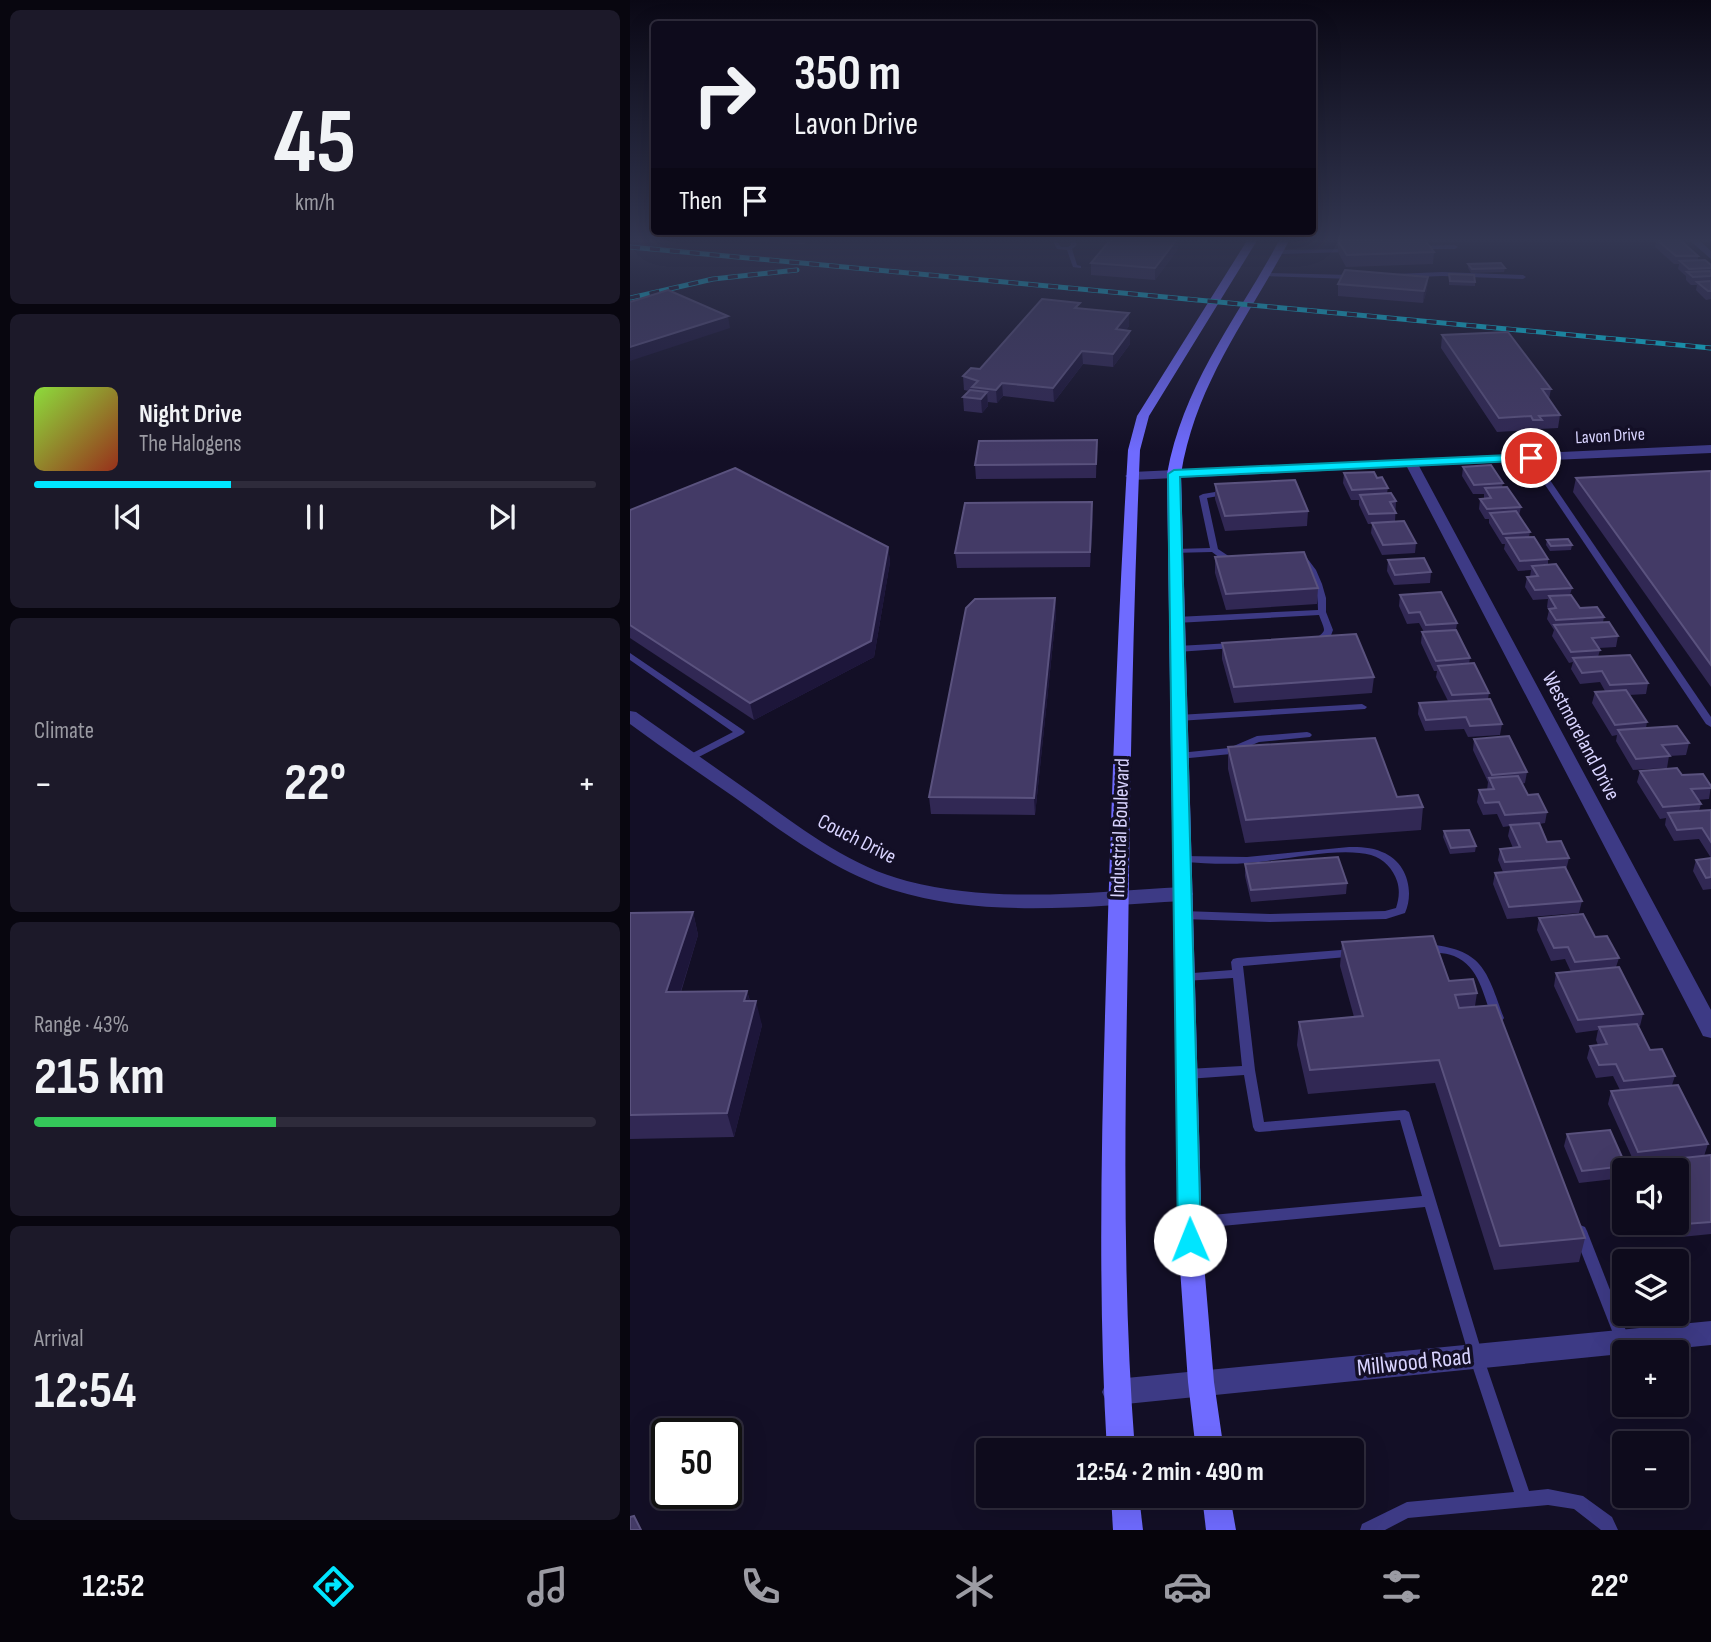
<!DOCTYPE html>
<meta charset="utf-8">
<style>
body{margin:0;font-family:"Sofia Sans Condensed",sans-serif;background:#1c1929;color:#f1f3f6;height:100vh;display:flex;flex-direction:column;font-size:26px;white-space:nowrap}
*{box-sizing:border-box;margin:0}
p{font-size:23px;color:#9b9ba3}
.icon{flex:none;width:38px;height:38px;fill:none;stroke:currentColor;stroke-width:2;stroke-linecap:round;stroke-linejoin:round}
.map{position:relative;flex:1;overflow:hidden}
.side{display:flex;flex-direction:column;gap:10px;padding:10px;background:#08060f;width:630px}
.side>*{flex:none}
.hud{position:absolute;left:21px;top:21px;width:665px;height:214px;border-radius:7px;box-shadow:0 7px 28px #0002,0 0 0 2px #2e2b3b;background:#0e0b1c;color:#f1f3f6;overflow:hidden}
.controls{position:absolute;left:982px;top:1158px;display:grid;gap:14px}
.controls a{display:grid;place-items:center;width:77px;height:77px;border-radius:7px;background:#0e0b1c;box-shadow:0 7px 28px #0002,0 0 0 2px #2e2b3b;font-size:35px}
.speed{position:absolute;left:21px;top:1418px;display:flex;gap:14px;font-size:35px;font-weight:700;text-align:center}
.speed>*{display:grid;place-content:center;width:91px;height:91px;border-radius:50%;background:#0e0b1c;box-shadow:0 7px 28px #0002,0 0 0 2px #2e2b3b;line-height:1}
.speed .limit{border:4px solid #111;border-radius:10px;background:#fff;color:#111}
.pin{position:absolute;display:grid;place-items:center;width:60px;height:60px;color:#fff;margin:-30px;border:4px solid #fff;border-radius:50%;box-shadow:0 2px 7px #0007}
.me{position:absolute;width:77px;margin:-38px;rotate:359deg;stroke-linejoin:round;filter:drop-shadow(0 0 5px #0008)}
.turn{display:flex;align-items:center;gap:24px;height:147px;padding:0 28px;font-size:32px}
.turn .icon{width:91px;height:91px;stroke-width:2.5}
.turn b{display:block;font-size:49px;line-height:60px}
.then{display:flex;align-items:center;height:66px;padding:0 28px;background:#0003;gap:14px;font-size:26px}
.big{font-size:52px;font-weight:700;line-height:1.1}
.side .widget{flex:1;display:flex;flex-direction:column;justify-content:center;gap:10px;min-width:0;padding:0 24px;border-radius:10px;background:#1c1929}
.side .dial{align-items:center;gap:0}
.dial b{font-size:91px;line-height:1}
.song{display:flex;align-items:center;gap:21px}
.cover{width:84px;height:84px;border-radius:10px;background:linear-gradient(135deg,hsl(90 70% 55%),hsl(10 70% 35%))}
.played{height:7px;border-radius:4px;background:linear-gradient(90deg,#00e5ff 35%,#2e2b3b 35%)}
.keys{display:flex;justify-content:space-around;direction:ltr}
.heat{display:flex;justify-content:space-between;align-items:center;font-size:38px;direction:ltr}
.charge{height:10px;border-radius:5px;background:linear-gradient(90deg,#34c759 43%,#2e2b3b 0)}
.trip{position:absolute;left:346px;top:1438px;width:388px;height:70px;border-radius:7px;background:#0e0b1c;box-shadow:0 7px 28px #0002,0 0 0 2px #2e2b3b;font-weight:700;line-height:70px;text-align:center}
.tabs{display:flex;height:112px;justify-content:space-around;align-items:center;background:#06040b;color:#9b9ba3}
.tabs .icon{width:49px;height:49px}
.tabs .on{color:#00e5ff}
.tabs b{font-size:32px;color:#f1f3f6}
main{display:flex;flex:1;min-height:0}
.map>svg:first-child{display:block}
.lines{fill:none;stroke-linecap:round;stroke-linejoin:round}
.service{fill:#3d3a85;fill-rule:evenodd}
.minor{fill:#3d3a85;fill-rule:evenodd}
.secondary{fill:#6f6bff;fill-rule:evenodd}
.rail-casing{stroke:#00e5ff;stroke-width:5}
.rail{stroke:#130f26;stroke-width:3.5;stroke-dasharray:10;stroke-linecap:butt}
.wall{fill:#312854}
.shaded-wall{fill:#1d163a}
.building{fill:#433a66;stroke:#5a527e;stroke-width:2}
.route{fill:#00e5ff;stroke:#0095a6;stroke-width:2}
.labels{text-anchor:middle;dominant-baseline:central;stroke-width:7;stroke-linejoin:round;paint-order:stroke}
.far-street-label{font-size:18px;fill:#d9d4ff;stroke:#130f26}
.street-label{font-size:21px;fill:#d9d4ff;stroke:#130f26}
.near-street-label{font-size:24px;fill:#d9d4ff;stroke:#130f26}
</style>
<main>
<section class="side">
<div class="widget dial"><b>45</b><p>km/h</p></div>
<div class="widget">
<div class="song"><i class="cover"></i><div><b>Night Drive</b><p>The Halogens</p></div></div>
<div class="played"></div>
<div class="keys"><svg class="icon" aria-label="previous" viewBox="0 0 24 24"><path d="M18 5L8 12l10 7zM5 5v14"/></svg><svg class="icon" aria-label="pause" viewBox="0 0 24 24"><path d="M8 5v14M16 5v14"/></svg><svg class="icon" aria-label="next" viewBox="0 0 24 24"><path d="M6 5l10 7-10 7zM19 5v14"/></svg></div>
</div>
<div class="widget"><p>Climate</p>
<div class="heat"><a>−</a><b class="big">22°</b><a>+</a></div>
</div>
<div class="widget"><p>Range · 43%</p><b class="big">215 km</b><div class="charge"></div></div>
<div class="widget"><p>Arrival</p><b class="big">12:54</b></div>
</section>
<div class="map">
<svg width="1081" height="1530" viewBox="0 0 1081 1530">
<rect width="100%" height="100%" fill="#130f26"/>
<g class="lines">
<g class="service">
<path d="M422,239H426L431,247H438L441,245L440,239H444L447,245L442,249L447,265L451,266V268L443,267L437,250L427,249Z"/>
<path d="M789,246L825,245L828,247L825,249H787V247Z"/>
<path d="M720,249V251L718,252L649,254L646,252L649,250Z"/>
<path d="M812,272L893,275L896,277L893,279L812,276L765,278L762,276L765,274Z"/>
<path d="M635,273L722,275L725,277L722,279L633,276L632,275Z"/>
<path d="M901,456L905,458L1081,717V727L1076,724L897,458Z"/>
<path d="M597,490H600V494L577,498L588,549L600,557L608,559V563L594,561L582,552L542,553L541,551L545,549L580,548L569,496L573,494Z"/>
<path d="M662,558H677L686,570L692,584L696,598V612L703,630L700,638L687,644L683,641C697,629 696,634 689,615L546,623L542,620L546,617L688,610C688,592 684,575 672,562H662Z"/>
<path d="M602,643L605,644L606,646L605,648L547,652L543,649L547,646Z"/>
<path d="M0,653L113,730L115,732L113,734L63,760H57L55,758L57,756L103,732L0,660Z"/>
<path d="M732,704L737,707L735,709L548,721L543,718L548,715Z"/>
<path d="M677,732L680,733L682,735L680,737L629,742L601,754L549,759L544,756L549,753L599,748L627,736Z"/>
<path d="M719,847C730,847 741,847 752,852C776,861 785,890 775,913L756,919L640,922L553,919L549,918L548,915L549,912L553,911L640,914L755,911L766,908C769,899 770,890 767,881C763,869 754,859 741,855C709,846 652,861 617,863C595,865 574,863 552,862L547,859L552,856L617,857Z"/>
<path d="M795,944C853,949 856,969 874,1018L872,1021L868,1022L864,1021C853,998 851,967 824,956C814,952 802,953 791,951L789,948L791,945Z"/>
<path d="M724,949L728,950L730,953L728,956L613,966L625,1070L634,1122L775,1110L779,1112L853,1356L899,1491L918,1489L953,1496L982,1517L988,1530H971L944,1509L918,1505L778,1518L755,1530H730L732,1524L777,1502L884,1492L839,1356L795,1207L560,1229L555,1227L553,1223L555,1219L560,1217L792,1196L770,1120L629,1132L625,1131L623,1127L614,1075L557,1079L553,1077L551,1074L553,1071L557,1069L612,1066L603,978L554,981L550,980L548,977L550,974L602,970L601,962L603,959L607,958Z"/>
<path d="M950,1225L955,1227L957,1231L1000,1341L998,1346L993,1348L988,1346L986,1341L943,1231L945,1227Z"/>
</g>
<g class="minor">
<path d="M1058,239H1068L1081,251V259Z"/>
<path d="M1081,445V453L789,466L1081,1010V1038L1073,1036L1070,1030L777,467L502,480L495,476L502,472Z"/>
<path d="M0,711L6,712C44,739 82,765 120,792C168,826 218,866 277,881C367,904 462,892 553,887L560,889L563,894L560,899L553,901C458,906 356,919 263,890C204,871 154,833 104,797C69,773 34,749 0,724Z"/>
<path d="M1081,1321V1345L486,1405L476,1401L472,1392L476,1383L486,1379Z"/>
</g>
<g class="secondary">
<path d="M618,239H628L519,416L510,450C503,616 500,782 498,948C495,1116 492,1283 505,1451H477C467,1283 472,1116 477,948C482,782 488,616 498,450L507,416Z"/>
<path d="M650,239H660C618,319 566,382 551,474L572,1240L584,1382L594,1451H566L558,1382L548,1240L537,474C554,382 607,319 650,239Z"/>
<path d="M481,1496H509L513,1530H483Z"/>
<path d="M572,1496H600L606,1530H576Z"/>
</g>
<g class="rail-casing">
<g id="rail">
<path d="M0,247L1081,348"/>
<path d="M0,298L83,279L167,270"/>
</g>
</g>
<use href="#rail" class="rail"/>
</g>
<g class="wall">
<path d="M117,239H177L175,244L118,242Z"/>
<path d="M286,239H333L286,240Z"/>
<path d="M481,239H548V249L525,280L461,275V263Z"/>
<path d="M1019,239H1049L1068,256V260L1081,265V299L1076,300L1066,290L1067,285H1061L1056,280V276L1048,269L1049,264H1044L1025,247L1026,243Z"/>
<path d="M708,241L804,252L803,264L716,267L708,252Z"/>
<path d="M838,264L875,268L874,272L841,273L838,268Z"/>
<path d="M819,274L845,282V286L819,285Z"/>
<path d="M798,277L797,289L793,303L708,296V284Z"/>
<path d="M450,309L499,313V326L496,330L500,331V344L483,367L453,364L424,402L373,396L367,403L358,402V406L352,413L334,411L333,397L339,391L334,390L333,376L350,369Z"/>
<path d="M812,335L921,389L919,399L930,415L928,428L910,429L909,434H901L899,430L867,432L811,348Z"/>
<path d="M467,440L466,478L346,479L345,465Z"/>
<path d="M833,467L873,483L872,487L891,507L889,516L900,532L899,537L918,559V565L942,588L940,595L950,608L974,617L973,622L988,636L986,647L969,648L970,650L968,657L1018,683L1016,694L999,695L1017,722L1016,728L1059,743L1056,755L1039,756L1037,768L1003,770L986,741L987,735L982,736L962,703L965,692L975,691L970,682L950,684L941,669L943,662L939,663L922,636L924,630L917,619L919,610L917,607L918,599L903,600L895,587L897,577H900L901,570L888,571L874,549L875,544H872L859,523V519H855L849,509L850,499H854V494H843L832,476Z"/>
<path d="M1081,471V687L943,492L946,478Z"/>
<path d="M714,473L747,478L758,488L757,493L766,501L765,522L786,543L785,553L752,555L741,533L742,524H738L729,505V500H721L713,483Z"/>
<path d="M585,484L678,511L677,526L595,531L585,499Z"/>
<path d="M0,510L258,547L260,562L244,657L124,720L0,638Z"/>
<path d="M463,516L460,567L327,568L325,553Z"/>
<path d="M917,540L942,545L941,550L920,551L916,545Z"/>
<path d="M585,557L688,588L687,604L596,610L585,573Z"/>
<path d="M758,560L801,572L800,583L764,585L757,571Z"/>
<path d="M770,595L827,623L826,630L840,658L839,664L859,693L858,699L872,724L870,735L838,737L834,729L795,731L788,714L789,703L818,701L806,677L807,671H804L791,643L792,632H794L789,623L777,624L769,606Z"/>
<path d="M425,598L426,614L405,815L301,814L299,797Z"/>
<path d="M592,643L744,677L742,693L604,703L592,659Z"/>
<path d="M844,739L897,772L895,783L892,784L898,795L917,812L915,823L909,824L917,842L939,858L936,870L952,901L949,913L877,919L863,884L865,873L873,872L868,860L870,849L883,848L878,836L880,826L873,827L867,814L853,815L847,802L849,790H857L858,782L843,750Z"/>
<path d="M598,747L793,807L791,830L615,843L598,769Z"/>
<path d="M1010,771L1052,775L1081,786L1079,799L1068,800L1071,804L1069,811L1081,810V889L1073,890L1063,871L1066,860L1081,858L1069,839L1044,841L1035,825L1036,818L1030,819L1007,782Z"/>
<path d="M814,831L846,846L845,852L820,854L813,837Z"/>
<path d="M615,864L717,883L716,894L621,902L615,876Z"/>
<path d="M63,912L68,935L51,992L117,991L120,1001L132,1025L104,1137L0,1139V913Z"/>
<path d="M909,918L965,937L989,958L986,967L1013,1014L1010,1026H1008L1020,1050L1045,1076L1042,1085L1078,1144L1074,1156H1081V1234L1051,1237L1045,1223H1046V1171H1022L1025,1162L1005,1164L978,1104L981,1091L990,1090L983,1076L966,1078L957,1058L960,1046L968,1045L966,1040L968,1030L946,1033L924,986L926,973L941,972L935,959L921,961L907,930Z"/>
<path d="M712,942L819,981L847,993L845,1006L955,1238L949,1262L864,1270L805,1083L678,1094L667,1045L669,1022L724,1017L710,966Z"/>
<path d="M937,1134L996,1166L993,1178L949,1183L934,1146Z"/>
</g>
<g class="shaded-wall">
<path d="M547,239H548V249L525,280V268Z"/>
<path d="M798,277L797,289L793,303L794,291Z"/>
<path d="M499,313V326L487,342L486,329Z"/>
<path d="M98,316L100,328L0,361V347Z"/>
<path d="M500,331V344L483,367V354Z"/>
<path d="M452,351L453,364L424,402L423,388Z"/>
<path d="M372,383L373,396L367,403L366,390Z"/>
<path d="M357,392L358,406L352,413L351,399Z"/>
<path d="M462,502L463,516L460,567V552Z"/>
<path d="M258,547L260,562L244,657L124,720L120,703Z"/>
<path d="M425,598L426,614L405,815L404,798Z"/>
<path d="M63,912L68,935L43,1016L36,992Z"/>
<path d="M117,991L123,1014L126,1001L132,1025L104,1137L97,1113L114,1001Z"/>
</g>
<g class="building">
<path d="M481,239H547L525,268L461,263Z"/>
<path d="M761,239H794L804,252L717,255L708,241Z"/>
<path d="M1026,239H1049L1068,256H1046Z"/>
<path d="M1075,260L1081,265V268L1059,269L1050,261Z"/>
<path d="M871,263L875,268L842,269L838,264Z"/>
<path d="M715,270L798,277L794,291L708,284Z"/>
<path d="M1081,271V276L1063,277L1057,272Z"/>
<path d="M819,274L844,275L845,282L820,281Z"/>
<path d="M1081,281V291H1078L1067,282Z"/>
<path d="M38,290L98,316L0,347V302Z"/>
<path d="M412,299L450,303L445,308L499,313L486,329L500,331L483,354L452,351L423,388L372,383L366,390L342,387L348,381L333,376L341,368L350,369Z"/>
<path d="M878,332L921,389H912L930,415L909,416L912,420H903L901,416L869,418L812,335Z"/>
<path d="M340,390L357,392L351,399L333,397Z"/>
<path d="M467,440L466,464L345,465L349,441Z"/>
<path d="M861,465L873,483L844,485L833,467Z"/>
<path d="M105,468L258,547L241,641L120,703L0,625V510Z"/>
<path d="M1081,471V665L946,478Z"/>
<path d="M744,472L747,478L752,477L758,488L722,490L714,473Z"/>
<path d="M665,480L678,511L595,516L585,484Z"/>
<path d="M877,487L891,507L857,509L850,499L861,498L855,488Z"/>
<path d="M761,493L766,501L760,502L766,513L739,514L730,495Z"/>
<path d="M462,502L460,552L325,553L335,503Z"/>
<path d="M886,511L900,532L873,534L860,513Z"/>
<path d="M774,521L786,543L753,545L742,523Z"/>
<path d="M904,537L918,559L890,561L876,538Z"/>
<path d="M938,539L942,545L921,546L917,540Z"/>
<path d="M674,552L688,588L596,594L585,557Z"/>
<path d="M794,558L801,572L765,575L758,560Z"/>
<path d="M926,564L942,588L905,590L897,577L908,576L902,566Z"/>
<path d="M811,592L827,623L796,625L790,612L779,613L770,595Z"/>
<path d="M941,595L950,608L967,607L974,617L926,620L919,609L926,608L919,596Z"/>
<path d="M425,598L404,798L299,797L336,608L345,599Z"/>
<path d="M979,622L988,636L962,638L970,650L941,652L924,625Z"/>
<path d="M826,630L840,658L806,661L792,632Z"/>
<path d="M726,634L744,677L604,687L592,643Z"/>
<path d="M1000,655L1018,683L980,685L972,671L952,673L943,658Z"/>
<path d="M844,663L859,693L822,695L808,666Z"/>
<path d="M996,690L1017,722L985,725L965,692Z"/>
<path d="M860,699L872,724L840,726L836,717L796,720L789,703Z"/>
<path d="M1047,726L1059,743L1032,745L1040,756L1006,759L988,730Z"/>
<path d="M879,736L897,772L862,775L844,739Z"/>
<path d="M745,738L767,797L788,795L793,807L616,820L598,747Z"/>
<path d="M1047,768L1052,775L1073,774L1081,786V788L1061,789L1071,804L1033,807L1010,771Z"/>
<path d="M888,776L898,795L908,794L917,812L875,815L869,802L855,803L849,790L864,789L859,778Z"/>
<path d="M1081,810V842L1072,828L1047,830L1038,813Z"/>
<path d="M909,823L917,842L931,841L939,858L875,862L870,849L890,847L880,825Z"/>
<path d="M839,830L846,846L821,848L814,831Z"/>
<path d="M708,857L717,883L621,890L615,864Z"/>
<path d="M1081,858V877L1076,878L1066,860Z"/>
<path d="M935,867L952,901L879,907L865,873Z"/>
<path d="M63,912L36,992L117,991L114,1001H126L97,1113L0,1115V913Z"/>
<path d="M953,914L965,937L977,936L989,958L945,962L938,947L924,948L909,918Z"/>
<path d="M803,936L819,981L843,979L847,993L825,995L829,1008L866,1005L955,1238L870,1246L809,1060L680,1070L669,1022L733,1016L712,942Z"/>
<path d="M989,967L1013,1014L948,1020L926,973Z"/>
<path d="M1007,1024L1020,1050L1032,1049L1045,1076L994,1081L986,1064L969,1065L960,1046L977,1044L969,1027Z"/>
<path d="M1048,1085L1078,1144L1008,1152L981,1091Z"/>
<path d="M980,1130L996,1166L952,1171L937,1134Z"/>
<path d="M1081,1155V1222L1055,1224L1046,1206V1171H1030L1025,1161Z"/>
<path d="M4,1516L11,1530H0V1517Z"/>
</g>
<linearGradient id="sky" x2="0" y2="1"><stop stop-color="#0a0815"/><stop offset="0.53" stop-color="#333752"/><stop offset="1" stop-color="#333752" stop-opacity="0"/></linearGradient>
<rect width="1081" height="453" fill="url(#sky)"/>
<path class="route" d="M901,454L907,458L905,460L550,477L571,1240L568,1246L560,1249L552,1246L548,1240L538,474L544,470Z"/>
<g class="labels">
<g class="far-street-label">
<text transform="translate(980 436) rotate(-3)">Lavon Drive</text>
</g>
<g class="street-label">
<text transform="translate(951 736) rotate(62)">Westmoreland Drive</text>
<text transform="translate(490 828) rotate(-88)">Industrial Boulevard</text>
<text transform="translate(227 839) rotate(27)">Couch Drive</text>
</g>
<g class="near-street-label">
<text transform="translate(784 1362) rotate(-6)">Millwood Road</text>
</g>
</g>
</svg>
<div class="controls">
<a><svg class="icon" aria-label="sound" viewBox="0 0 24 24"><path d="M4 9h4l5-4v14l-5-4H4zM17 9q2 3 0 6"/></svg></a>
<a><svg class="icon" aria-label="layers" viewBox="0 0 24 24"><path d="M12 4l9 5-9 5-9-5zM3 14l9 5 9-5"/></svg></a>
<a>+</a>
<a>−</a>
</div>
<div class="speed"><div class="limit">50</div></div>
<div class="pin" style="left:901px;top:458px;background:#d93025"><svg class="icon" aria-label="arrive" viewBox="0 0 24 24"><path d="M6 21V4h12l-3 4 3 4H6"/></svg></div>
<svg class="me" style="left:560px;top:1240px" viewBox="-20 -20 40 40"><circle r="19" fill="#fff"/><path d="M0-13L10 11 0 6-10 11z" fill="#00e5ff"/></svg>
<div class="trip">12:54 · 2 min · 490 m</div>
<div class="hud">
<div class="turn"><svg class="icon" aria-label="right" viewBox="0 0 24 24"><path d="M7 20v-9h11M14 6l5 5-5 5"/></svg><div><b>350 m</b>Lavon Drive</div></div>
<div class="then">Then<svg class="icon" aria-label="arrive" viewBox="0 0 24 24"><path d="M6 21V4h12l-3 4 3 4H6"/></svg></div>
</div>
</div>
</main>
<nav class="tabs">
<b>12:52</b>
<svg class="icon on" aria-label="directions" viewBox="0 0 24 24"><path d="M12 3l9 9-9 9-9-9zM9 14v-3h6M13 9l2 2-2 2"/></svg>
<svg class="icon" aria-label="music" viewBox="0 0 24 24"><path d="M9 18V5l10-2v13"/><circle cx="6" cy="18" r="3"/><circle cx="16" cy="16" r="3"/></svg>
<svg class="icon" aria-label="phone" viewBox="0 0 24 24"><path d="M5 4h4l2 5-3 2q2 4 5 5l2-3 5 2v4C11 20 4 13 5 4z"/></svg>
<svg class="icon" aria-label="climate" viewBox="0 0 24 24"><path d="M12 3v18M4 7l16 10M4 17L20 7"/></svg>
<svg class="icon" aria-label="car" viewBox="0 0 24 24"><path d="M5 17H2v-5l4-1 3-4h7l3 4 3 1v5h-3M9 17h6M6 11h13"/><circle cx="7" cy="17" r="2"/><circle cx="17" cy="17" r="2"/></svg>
<svg class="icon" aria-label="filters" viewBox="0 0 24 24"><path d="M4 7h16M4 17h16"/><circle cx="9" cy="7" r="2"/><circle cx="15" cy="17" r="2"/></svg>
<b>22°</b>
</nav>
